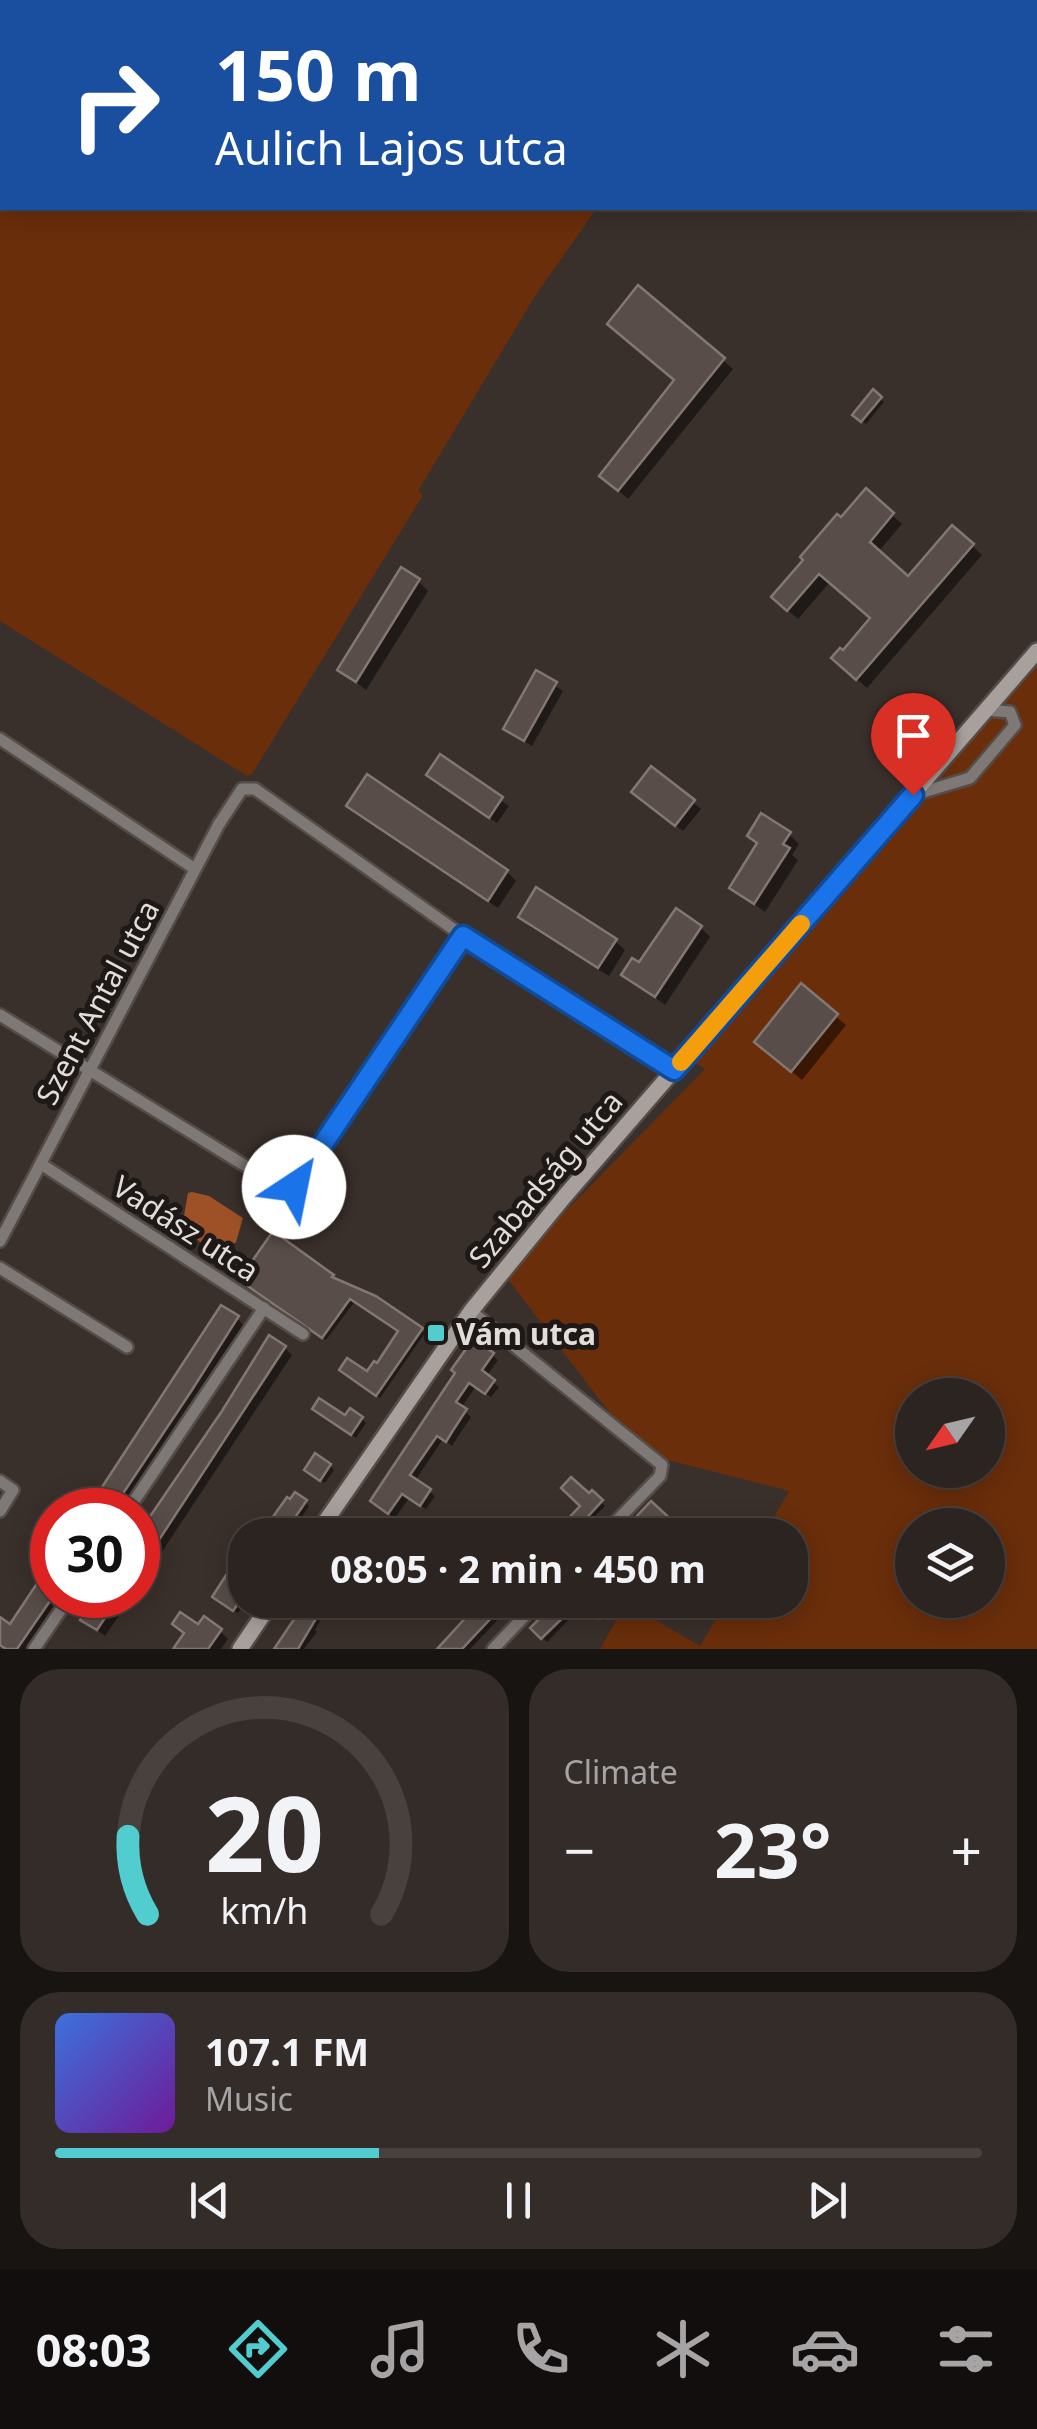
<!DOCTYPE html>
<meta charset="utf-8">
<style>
body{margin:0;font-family:"Noto Sans",sans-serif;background:#342c29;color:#f1f3f6;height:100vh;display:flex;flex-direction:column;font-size:38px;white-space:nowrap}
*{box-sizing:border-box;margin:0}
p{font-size:32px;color:#a6a4a5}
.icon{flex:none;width:55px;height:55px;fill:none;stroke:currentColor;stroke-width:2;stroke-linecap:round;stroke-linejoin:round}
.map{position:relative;height:1649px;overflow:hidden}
.sheet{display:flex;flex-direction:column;gap:20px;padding:20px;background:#181412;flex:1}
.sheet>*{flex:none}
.banner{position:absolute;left:0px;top:0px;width:1038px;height:210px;box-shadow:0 5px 25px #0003,0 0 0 2px #48413e;background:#1a4fa0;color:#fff;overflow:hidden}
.needle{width:65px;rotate:236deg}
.fabs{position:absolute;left:895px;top:1378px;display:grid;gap:20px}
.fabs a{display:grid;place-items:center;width:110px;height:110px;border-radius:50%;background:#2c2420;box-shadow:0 5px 25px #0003,0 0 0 2px #48413e;font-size:50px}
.speed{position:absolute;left:30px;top:1488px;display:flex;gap:20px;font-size:50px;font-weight:700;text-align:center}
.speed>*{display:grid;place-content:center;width:130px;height:130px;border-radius:50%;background:#2c2420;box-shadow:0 5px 25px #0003,0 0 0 2px #48413e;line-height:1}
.speed .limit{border:15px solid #d22;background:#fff;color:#111}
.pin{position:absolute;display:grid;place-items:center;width:85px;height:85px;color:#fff;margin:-102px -42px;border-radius:50% 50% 50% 0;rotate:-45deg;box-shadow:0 0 10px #0007}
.pin .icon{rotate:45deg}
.me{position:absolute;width:110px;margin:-55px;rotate:34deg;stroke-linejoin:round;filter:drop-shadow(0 0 8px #0008)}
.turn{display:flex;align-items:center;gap:35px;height:210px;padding:0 50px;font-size:45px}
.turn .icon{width:130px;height:130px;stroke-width:2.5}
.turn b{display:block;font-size:70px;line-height:85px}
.big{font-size:75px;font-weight:700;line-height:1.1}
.sheet .widget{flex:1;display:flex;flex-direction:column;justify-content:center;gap:15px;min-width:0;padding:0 35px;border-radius:40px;background:#342c29}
.sheet .dial{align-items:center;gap:0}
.dial svg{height:260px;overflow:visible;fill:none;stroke:#48413e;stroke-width:7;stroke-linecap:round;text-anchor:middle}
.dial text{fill:#f1f3f6;stroke:none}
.song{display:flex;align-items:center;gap:30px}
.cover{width:120px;height:120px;border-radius:15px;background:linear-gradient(135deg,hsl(220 70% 55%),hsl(280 70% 35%))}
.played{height:10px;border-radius:5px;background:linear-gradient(90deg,#52cdcf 35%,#48413e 35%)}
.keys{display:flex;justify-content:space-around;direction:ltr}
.heat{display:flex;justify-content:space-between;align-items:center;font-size:55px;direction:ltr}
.sheet .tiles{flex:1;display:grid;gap:20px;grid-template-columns:1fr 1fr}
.widget:last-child{grid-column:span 2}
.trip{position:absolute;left:228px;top:1518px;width:580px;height:100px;border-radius:40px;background:#2c2420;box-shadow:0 5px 25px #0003,0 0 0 2px #48413e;font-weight:700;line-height:100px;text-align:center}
.tabs{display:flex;height:160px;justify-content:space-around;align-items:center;background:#120e0d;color:#a6a4a5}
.tabs .icon{width:70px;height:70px}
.tabs .selected{color:#52cdcf}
.tabs b{font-size:45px;color:#f1f3f6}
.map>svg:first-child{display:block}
.green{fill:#6a2e0b;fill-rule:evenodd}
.water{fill:#9e5026}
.shadow{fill:#0007}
.building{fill:#584d48;stroke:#837772;stroke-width:2.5}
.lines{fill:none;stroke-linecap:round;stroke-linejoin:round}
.street-casing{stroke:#554c47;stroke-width:16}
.secondary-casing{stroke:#554c47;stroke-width:20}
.street{stroke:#7e7876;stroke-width:11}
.secondary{stroke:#a8a09c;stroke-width:15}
.route-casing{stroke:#114b97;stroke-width:25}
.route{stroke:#1a73e8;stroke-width:18}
.slow{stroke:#f59e0b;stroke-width:18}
.poi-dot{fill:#52cdcf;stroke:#1e1917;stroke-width:4}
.labels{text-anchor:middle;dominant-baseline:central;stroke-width:10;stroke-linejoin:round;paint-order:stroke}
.street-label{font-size:30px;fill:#e3ddda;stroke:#1e1917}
.poi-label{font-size:30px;font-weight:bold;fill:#e3ddda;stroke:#1e1917;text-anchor:start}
</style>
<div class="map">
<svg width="1037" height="1649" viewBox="0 0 1037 1649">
<rect width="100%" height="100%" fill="#3a302b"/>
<g class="green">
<path d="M0,0H742L2,2V208H597L535,296L418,491L423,495L252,774L247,776L0,621Z"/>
<path d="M1037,660V1649H600L626,1603L700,1646L727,1600H790V1535H764L789,1491L640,1453L504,1274L705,1069L693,1061ZM912,1395H988V1470H912ZM912,1525H988V1600H912Z"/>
</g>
<path class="water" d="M192,1192L209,1196L243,1218L236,1242L219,1257L199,1251L201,1243L197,1239L186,1241L180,1238L188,1193Z"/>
<g class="shadow">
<path d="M1027,0H1037L1035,46V2H1025Z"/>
<path d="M639,289L733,369L628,499L612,485L676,380Z"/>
<path d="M874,393L884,402L866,424L856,415Z"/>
<path d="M866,492L902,524L878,552L909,579L953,528L982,555L867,688L844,668L843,653L873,619L830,582L798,619L784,607L841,520Z"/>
<path d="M418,581L428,591L366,690L340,670Z"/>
<path d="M537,674L563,691L532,746L506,729Z"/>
<path d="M440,758L509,806L497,823L436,781Z"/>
<path d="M652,769L701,809L683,831L641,799Z"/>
<path d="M349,806L507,872L516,881L498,908Z"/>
<path d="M789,834L799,844L792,855L798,860L765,912L732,887L759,845L750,836Z"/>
<path d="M521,917L615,941L625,950L609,976L530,927Z"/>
<path d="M701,928L710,937L665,1005L624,974Z"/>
<path d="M801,987L846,1025L802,1080L767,1051Z"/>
<path d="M332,1276L425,1333L380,1398L345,1373L367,1375L378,1366L401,1332L355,1301L326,1340L245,1283Z"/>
<path d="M237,1318L248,1330L128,1510H90Z"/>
<path d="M285,1348L292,1355L138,1588V1539L224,1412Z"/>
<path d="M492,1355L498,1360L486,1377L499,1387L491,1397L476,1386L461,1408L471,1417L457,1438L452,1446L443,1439L415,1481L435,1496L426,1509L409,1498L395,1518L378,1506L458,1373Z"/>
<path d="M319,1413L362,1419L366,1423L356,1438Z"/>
<path d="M330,1466L334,1470L325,1483L311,1474Z"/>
<path d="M592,1493L605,1506L577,1535H545L555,1523L561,1529Z"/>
<path d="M288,1501L305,1502L309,1506L290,1535H263Z"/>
<path d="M652,1504L677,1529L671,1535H646L651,1530Z"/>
<path d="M353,1527L366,1535H348Z"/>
<path d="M245,1551L247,1600L238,1613L220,1601Z"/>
<path d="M52,1565V1595H72L36,1649H5L0,1646V1620L10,1627Z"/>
<path d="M100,1595H133L105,1636L83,1619Z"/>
<path d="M310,1600H331L315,1630L317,1632L304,1649H278Z"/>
<path d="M485,1600H501L509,1608L470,1649H437Z"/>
<path d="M560,1600H593L609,1615L604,1621L585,1603L547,1642L533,1628Z"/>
<path d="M199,1628L220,1631L228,1639L221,1649H176Z"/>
</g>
<g class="building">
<path d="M638,285L725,358L618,491L599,476L674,380L607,324Z"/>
<path d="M873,389L882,397L861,422L852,415Z"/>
<path d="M866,488L894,513L870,542L908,576L952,525L974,544L856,680L831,658L840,648L843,650L870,618L819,574L787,611L771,597L803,560L800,557L837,514L841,517Z"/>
<path d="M401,567L420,579L356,682L337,670Z"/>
<path d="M536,670L557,682L524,741L503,729Z"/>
<path d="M440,754L503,797L489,818L426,775Z"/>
<path d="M651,766L695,800L675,826L631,792Z"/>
<path d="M367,774L508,870L488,901L346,806Z"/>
<path d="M761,813L791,832L783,844L790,848L754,904L729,888L757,843L747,836Z"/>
<path d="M536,887L617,939L598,968L518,917Z"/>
<path d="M676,908L702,926L655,997L621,975L632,958L639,962Z"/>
<path d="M801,983L838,1014L791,1072L754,1042Z"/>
<path d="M273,1231L334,1275L332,1277L376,1296L423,1328L376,1396L339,1370L347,1358L367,1371L374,1361L377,1363L398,1331L350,1299L322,1338L239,1280Z"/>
<path d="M221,1305L239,1316L190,1393L112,1510H87Z"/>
<path d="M269,1335L286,1346L138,1572V1534L222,1411Z"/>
<path d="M473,1339L494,1353L482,1370L495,1380L485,1394L469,1383L456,1402L467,1409L452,1432L446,1442L437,1436L410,1475L431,1489L420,1506L402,1494L388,1514L370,1501L455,1373L451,1370Z"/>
<path d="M319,1398L345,1415L350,1408L363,1417L351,1435L312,1409Z"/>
<path d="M315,1453L331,1464L320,1481L304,1470Z"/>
<path d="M571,1477L589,1493L592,1490L603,1500L571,1535H552L547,1529L555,1520L561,1526L580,1506L561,1488Z"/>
<path d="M295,1492L307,1500L283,1535H275L265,1528L287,1497L290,1499Z"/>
<path d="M651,1501L675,1523L663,1535H652L635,1518Z"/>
<path d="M245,1546V1594L233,1611L212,1597Z"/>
<path d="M52,1561V1598L17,1649H6L0,1645V1617L10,1624Z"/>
<path d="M96,1595H120L97,1630L80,1620Z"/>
<path d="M307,1600H327L298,1649H274Z"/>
<path d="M482,1600H508L462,1649H437Z"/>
<path d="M558,1600H596L606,1610L598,1619L580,1601L541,1639L530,1628Z"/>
<path d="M180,1612L198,1624L204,1616L222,1629L208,1649H173L184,1633L172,1624Z"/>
</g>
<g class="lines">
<g class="street-casing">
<g id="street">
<path d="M0,739L195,869"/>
<path d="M913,795L970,778L1015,725L1010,712L986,710"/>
<path d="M0,1015L283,1189L294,1187L463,936"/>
<path d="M41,1164L303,1334"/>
<path d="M0,1241L219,824L242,789H255L463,936L674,1070"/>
<path d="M0,1268L127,1347"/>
<path d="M471,1311L662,1465L660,1476L603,1535"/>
<path d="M0,1481L13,1490L0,1511"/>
<path d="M128,1510L264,1308"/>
<path d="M34,1649L71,1595"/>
<path d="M493,1649L540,1600"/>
</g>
</g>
<g class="secondary-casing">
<g id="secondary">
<path d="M316,1535L471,1311L564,1197L1037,651"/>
<path d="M240,1649L273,1600"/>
</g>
</g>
<use href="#street" class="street"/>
<use href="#secondary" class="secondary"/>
</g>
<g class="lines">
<g class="route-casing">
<path id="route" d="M294,1187L463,936L674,1070L913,795"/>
</g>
<use href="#route" class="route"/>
<path class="slow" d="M681,1062L801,924"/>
</g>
<rect class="poi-dot" x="426" y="1323" width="20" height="20" rx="5"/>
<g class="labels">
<g class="street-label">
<text transform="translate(97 1002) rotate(-62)">Szent Antal utca</text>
<text transform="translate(545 1179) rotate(-50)">Szabadság utca</text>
<text transform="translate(186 1228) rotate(33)">Vadász utca</text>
</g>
<g class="poi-label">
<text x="456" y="1333">Vám utca</text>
</g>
</g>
</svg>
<div class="fabs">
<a><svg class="needle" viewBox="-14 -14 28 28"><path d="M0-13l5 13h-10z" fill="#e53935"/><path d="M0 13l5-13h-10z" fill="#a6a4a5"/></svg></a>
<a><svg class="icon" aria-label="layers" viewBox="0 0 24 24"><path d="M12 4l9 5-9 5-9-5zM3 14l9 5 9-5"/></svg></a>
</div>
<div class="speed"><div class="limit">30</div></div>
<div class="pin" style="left:913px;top:795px;background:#d93025"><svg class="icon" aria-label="arrive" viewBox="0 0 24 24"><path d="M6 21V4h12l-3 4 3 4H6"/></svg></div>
<svg class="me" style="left:294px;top:1187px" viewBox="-20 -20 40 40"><circle r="19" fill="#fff"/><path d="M0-13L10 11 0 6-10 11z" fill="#1a73e8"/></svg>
<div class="trip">08:05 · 2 min · 450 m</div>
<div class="banner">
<div class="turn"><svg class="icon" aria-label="right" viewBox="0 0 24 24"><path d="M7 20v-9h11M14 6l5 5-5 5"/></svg><div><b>150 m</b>Aulich Lajos utca</div></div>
</div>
</div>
<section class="sheet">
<div class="tiles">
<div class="widget dial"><svg viewBox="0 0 100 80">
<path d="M14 69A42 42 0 1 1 86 69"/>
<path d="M14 69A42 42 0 0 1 8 45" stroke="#52cdcf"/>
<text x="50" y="56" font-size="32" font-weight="700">20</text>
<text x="50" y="72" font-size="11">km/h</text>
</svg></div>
<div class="widget"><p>Climate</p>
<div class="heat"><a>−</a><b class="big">23°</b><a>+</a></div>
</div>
<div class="widget">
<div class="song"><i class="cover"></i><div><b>107.1 FM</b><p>Music</p></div></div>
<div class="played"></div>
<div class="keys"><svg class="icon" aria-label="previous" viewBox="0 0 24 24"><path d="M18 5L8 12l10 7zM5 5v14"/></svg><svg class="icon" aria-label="pause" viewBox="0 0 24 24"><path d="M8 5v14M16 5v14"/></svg><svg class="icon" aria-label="next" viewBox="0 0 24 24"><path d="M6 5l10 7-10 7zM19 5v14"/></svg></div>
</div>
</div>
</section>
<nav class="tabs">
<b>08:03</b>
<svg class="icon selected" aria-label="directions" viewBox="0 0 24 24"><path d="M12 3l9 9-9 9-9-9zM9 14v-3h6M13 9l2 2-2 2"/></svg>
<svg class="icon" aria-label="music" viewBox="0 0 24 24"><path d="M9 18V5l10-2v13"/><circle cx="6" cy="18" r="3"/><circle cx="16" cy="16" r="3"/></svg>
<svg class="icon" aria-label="phone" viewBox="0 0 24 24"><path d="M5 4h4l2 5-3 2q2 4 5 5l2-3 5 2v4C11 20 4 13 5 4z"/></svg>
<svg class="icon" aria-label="climate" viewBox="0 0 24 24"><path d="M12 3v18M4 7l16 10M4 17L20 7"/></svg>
<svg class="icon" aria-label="car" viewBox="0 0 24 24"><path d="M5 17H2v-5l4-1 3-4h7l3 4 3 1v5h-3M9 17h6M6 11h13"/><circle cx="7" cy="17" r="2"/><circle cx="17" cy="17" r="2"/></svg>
<svg class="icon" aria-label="filters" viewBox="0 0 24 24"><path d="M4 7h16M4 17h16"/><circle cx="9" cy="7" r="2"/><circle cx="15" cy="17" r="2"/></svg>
</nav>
